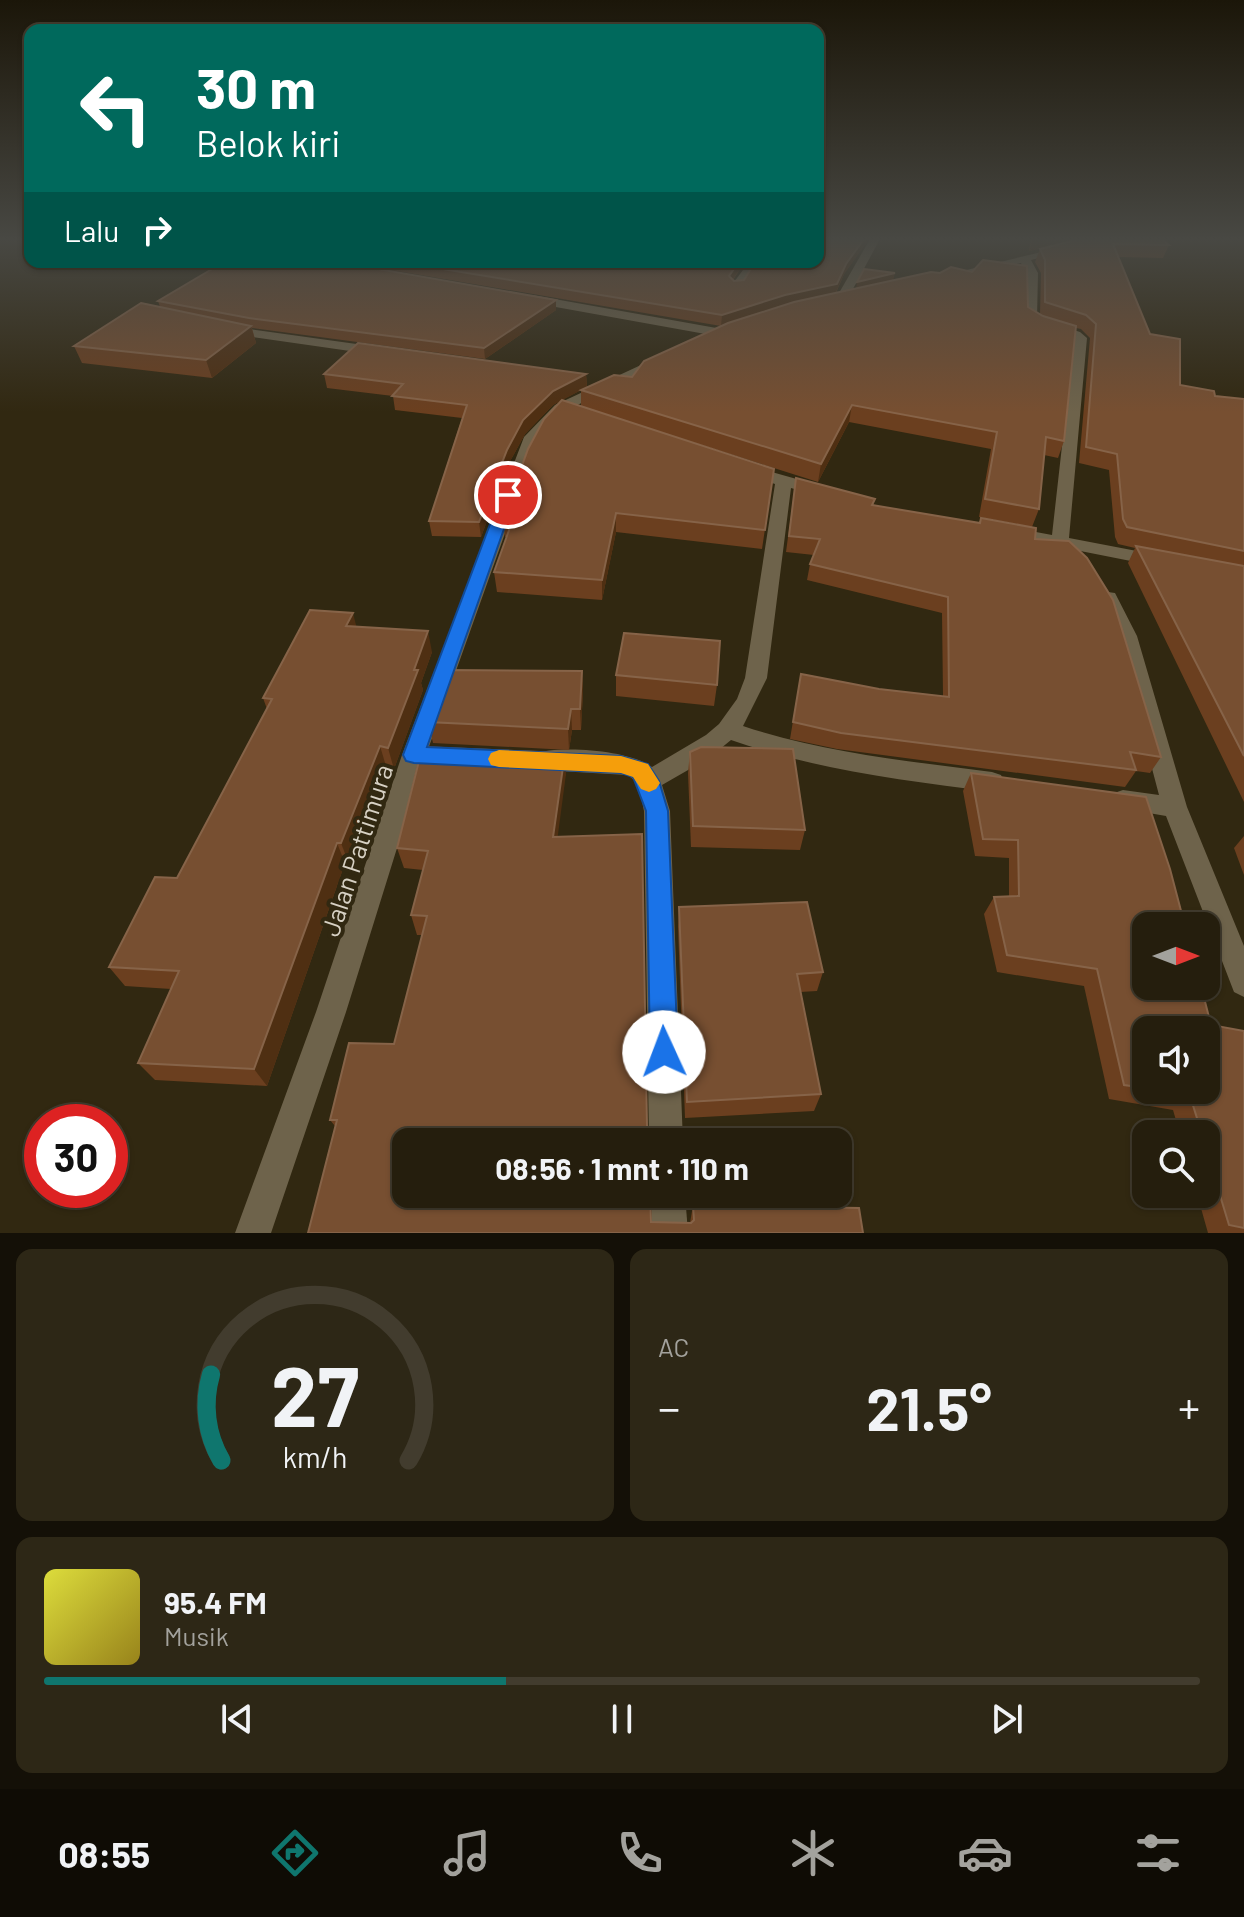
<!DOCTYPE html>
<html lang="id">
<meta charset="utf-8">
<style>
body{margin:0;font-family:Barlow,sans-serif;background:#2d2716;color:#f1f3f6;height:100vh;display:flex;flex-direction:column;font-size:30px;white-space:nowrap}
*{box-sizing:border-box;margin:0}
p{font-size:26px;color:#a3a29d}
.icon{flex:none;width:44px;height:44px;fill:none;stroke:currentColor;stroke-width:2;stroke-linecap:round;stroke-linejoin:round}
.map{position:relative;height:1233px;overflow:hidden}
.panel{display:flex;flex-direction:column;gap:16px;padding:16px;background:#141007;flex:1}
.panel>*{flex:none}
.top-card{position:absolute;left:24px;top:24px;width:800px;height:244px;border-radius:16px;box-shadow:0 2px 6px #0004,0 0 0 2px #423c2e;background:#00695c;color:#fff;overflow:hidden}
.needle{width:52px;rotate:90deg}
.fabs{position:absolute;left:1132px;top:912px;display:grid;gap:16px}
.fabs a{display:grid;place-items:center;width:88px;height:88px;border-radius:16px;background:#251e0d;box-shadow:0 2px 6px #0004,0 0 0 2px #423c2e;font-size:40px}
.speed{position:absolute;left:24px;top:1104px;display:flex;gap:16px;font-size:40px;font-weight:700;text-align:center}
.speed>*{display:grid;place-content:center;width:104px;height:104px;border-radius:50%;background:#251e0d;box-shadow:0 2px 6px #0004,0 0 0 2px #423c2e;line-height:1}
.speed .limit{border:12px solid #d22;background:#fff;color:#111}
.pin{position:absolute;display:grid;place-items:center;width:68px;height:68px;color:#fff;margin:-34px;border:4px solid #fff;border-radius:50%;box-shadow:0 2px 8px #0007}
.me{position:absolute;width:88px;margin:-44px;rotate:358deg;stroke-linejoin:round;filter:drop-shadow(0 0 6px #0008)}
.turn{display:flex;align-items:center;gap:28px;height:168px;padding:0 40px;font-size:36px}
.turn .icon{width:104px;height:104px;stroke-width:2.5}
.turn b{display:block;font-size:56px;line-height:68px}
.then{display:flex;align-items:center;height:76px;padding:0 40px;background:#0003;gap:16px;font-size:30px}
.big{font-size:60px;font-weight:700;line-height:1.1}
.panel .card{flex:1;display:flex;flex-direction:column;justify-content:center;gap:12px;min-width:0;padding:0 28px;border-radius:16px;background:#2d2716}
.panel .dial{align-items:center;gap:0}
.dial svg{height:208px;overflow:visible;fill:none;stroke:#423c2e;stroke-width:7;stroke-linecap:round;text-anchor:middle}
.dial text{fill:#f1f3f6;stroke:none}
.song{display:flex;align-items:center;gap:24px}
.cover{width:96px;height:96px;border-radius:12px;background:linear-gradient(135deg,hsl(60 70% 55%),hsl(50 70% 35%))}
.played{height:8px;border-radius:4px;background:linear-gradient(90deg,#0f766e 40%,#423c2e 40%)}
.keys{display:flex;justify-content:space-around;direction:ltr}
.heat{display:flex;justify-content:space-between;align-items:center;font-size:44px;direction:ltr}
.panel .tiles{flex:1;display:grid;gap:16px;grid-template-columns:1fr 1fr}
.card:last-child{grid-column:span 2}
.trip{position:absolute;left:392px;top:1128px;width:460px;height:80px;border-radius:16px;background:#251e0d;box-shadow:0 2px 6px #0004,0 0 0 2px #423c2e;font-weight:700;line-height:80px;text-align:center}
.tab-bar{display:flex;height:128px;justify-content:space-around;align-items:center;background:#0f0c05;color:#a3a29d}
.tab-bar .icon{width:56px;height:56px}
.tab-bar .selected{color:#0f766e}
.tab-bar b{font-size:36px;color:#f1f3f6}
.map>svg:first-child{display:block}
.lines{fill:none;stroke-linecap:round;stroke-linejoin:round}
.street{fill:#6e634b;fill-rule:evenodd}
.wall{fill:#6b3f1f;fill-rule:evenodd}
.shaded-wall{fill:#4f2f12}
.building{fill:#774f31;stroke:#866348;stroke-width:2}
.route{fill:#1a73e8;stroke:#114b97;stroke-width:2}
.slow{fill:#f59e0b}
.labels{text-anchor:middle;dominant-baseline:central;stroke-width:8;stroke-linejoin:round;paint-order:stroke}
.street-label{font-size:26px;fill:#d7d1c4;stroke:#312811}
</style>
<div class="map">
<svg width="1244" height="1233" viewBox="0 0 1244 1233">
<rect width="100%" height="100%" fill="#312811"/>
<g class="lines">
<g class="street">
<path d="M870,239H880L847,300L837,303L835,300Z"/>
<path d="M1096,239H1116L1031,260L1038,273L1037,318L1080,332L1087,338L1069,538L1163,556L1165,560L1163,564L1156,566L1004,536L1001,532L1010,527L1052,535L1074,339L1039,329L1025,320L1026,273L1021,263L943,280L937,277Z"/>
<path d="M749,262H759L741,288H733L731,286Z"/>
<path d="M532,295L722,329L728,333L722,337L528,302L526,299Z"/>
<path d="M228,326L378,347L385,351L378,355L224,333L222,330Z"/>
<path d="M656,358L668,361L565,411L539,438L426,755L346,1012L271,1233H235L316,1012L402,755L524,437L555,405Z"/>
<path d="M750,466L825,487L827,491L819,496L791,488L767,678L743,726C824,753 908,761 992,772L1001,775L1004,782L1001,789L992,792C903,780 816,770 731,740L709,758L662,785L670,811L683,1142H649L644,811C641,797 641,782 627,775L541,770L533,768L529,761L533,754C560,745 629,750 652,767L706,735L719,724L737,699L745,678L775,484L744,474L742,471Z"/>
<path d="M1108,592L1115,593L1137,636L1187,807L1244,946V997L1234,992L1166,816L1114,807L1111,800L1114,793L1123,790L1159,795L1117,636L1098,598Z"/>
<path d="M651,1194H685L688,1233H652Z"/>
</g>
</g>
<g class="wall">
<path d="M818,239H869L844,274L836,293L894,280L1028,307L1040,314L1041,273L1035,262L1040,249L1063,243L1029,251L1031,239H1162L1169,245L1163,258L1118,257L1150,334L1180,385L1215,396L1244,399V802L1128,563L1135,548L1118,544L1115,537L1109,470L1079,463L1090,338L1081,329L1076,328L1064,441L1058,458L1044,455L1039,509L1032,527L979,517L991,449L849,422L818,482L670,435L774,469L762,549L616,532L602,600L497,592L494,572L507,537H505L503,518L562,400L553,405L525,434L508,465L481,537L432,536L429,521L462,418L395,410L393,396L327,388L324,374H586L587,387L632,377L727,324L721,326L344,262H617L651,267L656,262H745L733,280L734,281L744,280ZM581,390V406L562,400Z"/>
<path d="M158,301L556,310L485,359L252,328L256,343L212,378L82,363L74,346L160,307Z"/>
<path d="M796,478L874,505L979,523L981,518L1035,539L1161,757L1150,773L1136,771L1125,787L837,749L790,739L798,691L879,689L943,696L942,613L807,580L810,564L814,555L786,552Z"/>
<path d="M357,627L432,652L421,683L423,690L394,769L386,766L349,864L345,863L267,1086L155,1080L138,1063L171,989L125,986L109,967L177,878L267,709L263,698Z"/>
<path d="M582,671L583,691L581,730H572L569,750L433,743L428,722Z"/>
<path d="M616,675L717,685L714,706L616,696Z"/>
<path d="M690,752L805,830L800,850L691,847L688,773Z"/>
<path d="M565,753L566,774L406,1142L651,1222L690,1223L693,1205L863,1233H308L335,1126L330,1120L394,1044L422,935H417L411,915L423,870L404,868L397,848L418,762L417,757Z"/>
<path d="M971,773L1211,1025L1244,1031V1233H1208L1197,1194H1206V1134H1180L1173,1110L1109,1099L1084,986L997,972L984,914L994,897L1009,896V858L975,856L963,791ZM1146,1030L1206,1090H1146Z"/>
<path d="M1244,836V875L1234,848Z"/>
<path d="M679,907L823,972L817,991L800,992L821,1094L814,1111L685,1118L678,927Z"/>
</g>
<g class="shaded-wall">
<path d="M864,239H869L844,274L835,294L783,305L721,326L722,315Z"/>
<path d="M1033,239H1081L1029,251Z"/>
<path d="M739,262H745L728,286L729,276Z"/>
<path d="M895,273L893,281L856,290L857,282Z"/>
<path d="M556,300V310L485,359L484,348Z"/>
<path d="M251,326L256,343L212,378L206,360Z"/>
<path d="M586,374L587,387L553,405L525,434L508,465L481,537L479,522L507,450L523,420L553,391Z"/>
<path d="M852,405L849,422L818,482L821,464Z"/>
<path d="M616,513V532L602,600V580Z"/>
<path d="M353,613L358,633L346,626Z"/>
<path d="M428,631L432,652L421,683L423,690L394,769L388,748Z"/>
<path d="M582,671L583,691L581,730L580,709Z"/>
<path d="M571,709L572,730L569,750L568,729Z"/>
<path d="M380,746L386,766L349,864L341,843Z"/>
<path d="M565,753L566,774L555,857L553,837Z"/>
<path d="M337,843L345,863L267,1086L254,1069Z"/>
</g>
<g class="building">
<path d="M818,239H864L846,264L837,284L785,295L722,315L400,262H617L651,267L656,262H739L729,276L734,281L744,280L755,262H818Z"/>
<path d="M1080,239H1162L1169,245L1113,244L1150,334L1180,339V385L1214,391L1215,396L1244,399V551L1127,527L1123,519L1117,454L1086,447L1096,324L1086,315L1045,302V260L1040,249Z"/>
<path d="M983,260L1027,266L1028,307L1043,316L1076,326L1064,441L1046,437L1039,509L985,499L997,432L852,405L821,464L581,390L614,375L632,377L644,361L728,323L794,302L931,272L940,273L951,267L972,272Z"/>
<path d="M224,262H338L556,300L484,348L249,318L158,301Z"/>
<path d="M864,269L895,273L857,282Z"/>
<path d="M141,303L251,326L206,360L74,346Z"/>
<path d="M358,343L586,374L553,391L523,420L507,450L479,522L429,521L467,405L392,396L403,384L324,374Z"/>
<path d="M562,400L774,469L765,530L616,513L602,580L494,572L513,519L503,518L528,449L544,419Z"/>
<path d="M796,478L875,499L872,505L980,523L981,518L1036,528L1035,539L1069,541L1087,558L1113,600L1161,757L1130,752L1136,770L841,733L793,722L801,674L879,689L949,697L948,597L810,564L820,539L789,536Z"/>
<path d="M1136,546L1244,566V756Z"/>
<path d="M310,610L353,613L346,626L428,631L414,670H418L388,748L380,746L341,843H337L254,1069L138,1063L179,971L109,967L155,877L177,878L272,699L263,698Z"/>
<path d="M624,633L720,641L717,685L616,675Z"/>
<path d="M448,670L582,671L580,709H571L568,729L428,722Z"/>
<path d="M420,747L565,753L553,837L642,834L647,1126L650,1129V1142H406V1194H650L651,1222L691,1223L694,1220L693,1205L859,1208L863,1233H308L337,1120H330L349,1043L394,1044L427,916L411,915L428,851L397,848L420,757H417Z"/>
<path d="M701,747L793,749L805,830L693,826L690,752Z"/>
<path d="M971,773L1146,797L1170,869L1185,926H1146V986H1201L1211,1025L1244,1031V1228L1229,1225L1206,1149V1134H1202L1190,1096L1156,1090H1206V1030H1146V1088L1124,1085L1097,969L1007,955L994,897L1019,896L1018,840L983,839Z"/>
<path d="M807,902L823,972L797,974L821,1094L687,1102L679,907Z"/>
</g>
<linearGradient id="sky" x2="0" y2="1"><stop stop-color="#1b1609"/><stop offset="0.58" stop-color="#484843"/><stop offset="1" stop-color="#484843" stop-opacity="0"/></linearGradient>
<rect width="1244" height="412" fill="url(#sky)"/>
<path class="route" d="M508,490L516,495L427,747L621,756L648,764L659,781L668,811L678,1052L674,1062L664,1066L654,1062L650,1052L646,811L633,777L621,773L414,763L406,761L403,755L501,495Z"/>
<path class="slow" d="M499,750L621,756L648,764L660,783L656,789L649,792L641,789L633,777L621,773L499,767L491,765L488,759L491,753Z"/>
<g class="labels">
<g class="street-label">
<text transform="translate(356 850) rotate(-72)">Jalan Pattimura</text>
</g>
</g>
</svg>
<div class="fabs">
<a><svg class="needle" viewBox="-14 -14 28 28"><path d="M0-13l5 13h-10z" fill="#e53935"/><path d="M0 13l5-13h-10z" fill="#a3a29d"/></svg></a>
<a><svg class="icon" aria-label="sound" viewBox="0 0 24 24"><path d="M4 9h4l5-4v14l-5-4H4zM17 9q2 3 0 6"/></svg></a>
<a><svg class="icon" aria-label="search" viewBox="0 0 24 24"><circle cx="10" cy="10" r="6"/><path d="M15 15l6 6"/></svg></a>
</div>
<div class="speed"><div class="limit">30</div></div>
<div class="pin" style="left:508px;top:495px;background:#d93025"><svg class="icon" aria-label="arrive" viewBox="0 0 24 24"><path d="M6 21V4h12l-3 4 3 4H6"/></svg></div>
<svg class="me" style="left:664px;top:1052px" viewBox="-20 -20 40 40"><circle r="19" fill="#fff"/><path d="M0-13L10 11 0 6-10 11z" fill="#1a73e8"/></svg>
<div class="trip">08:56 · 1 mnt · 110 m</div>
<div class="top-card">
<div class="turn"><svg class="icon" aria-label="left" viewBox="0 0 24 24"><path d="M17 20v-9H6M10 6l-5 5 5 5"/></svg><div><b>30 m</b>Belok kiri</div></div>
<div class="then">Lalu<svg class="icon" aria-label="right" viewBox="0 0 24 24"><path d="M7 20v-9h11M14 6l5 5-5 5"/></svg></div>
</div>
</div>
<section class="panel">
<div class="tiles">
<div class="card dial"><svg viewBox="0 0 100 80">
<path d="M14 69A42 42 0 1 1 86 69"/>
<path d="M14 69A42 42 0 0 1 10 36" stroke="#0f766e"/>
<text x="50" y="56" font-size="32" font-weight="700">27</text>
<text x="50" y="72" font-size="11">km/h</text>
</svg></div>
<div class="card"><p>AC</p>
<div class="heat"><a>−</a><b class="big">21.5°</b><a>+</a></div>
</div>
<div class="card">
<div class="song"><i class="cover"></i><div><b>95.4 FM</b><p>Musik</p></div></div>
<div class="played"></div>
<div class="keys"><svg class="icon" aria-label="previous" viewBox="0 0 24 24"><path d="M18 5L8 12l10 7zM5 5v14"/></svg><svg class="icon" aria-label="pause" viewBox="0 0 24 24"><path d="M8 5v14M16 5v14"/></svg><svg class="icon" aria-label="next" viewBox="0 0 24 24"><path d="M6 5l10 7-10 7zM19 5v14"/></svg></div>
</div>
</div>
</section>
<nav class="tab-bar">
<b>08:55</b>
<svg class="icon selected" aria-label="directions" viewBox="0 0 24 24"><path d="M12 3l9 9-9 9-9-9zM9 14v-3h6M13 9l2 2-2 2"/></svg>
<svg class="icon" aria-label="music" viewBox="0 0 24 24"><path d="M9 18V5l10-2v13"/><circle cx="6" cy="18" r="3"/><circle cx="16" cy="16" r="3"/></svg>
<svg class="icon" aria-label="phone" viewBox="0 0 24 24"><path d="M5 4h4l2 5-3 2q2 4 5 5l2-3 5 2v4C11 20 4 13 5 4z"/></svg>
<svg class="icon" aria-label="climate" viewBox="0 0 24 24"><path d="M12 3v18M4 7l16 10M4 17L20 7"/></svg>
<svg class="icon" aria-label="car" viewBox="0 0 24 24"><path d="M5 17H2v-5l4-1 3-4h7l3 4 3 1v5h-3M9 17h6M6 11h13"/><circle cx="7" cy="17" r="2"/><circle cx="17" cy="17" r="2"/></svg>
<svg class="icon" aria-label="filters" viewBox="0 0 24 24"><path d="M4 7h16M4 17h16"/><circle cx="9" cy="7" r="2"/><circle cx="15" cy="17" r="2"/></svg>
</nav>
